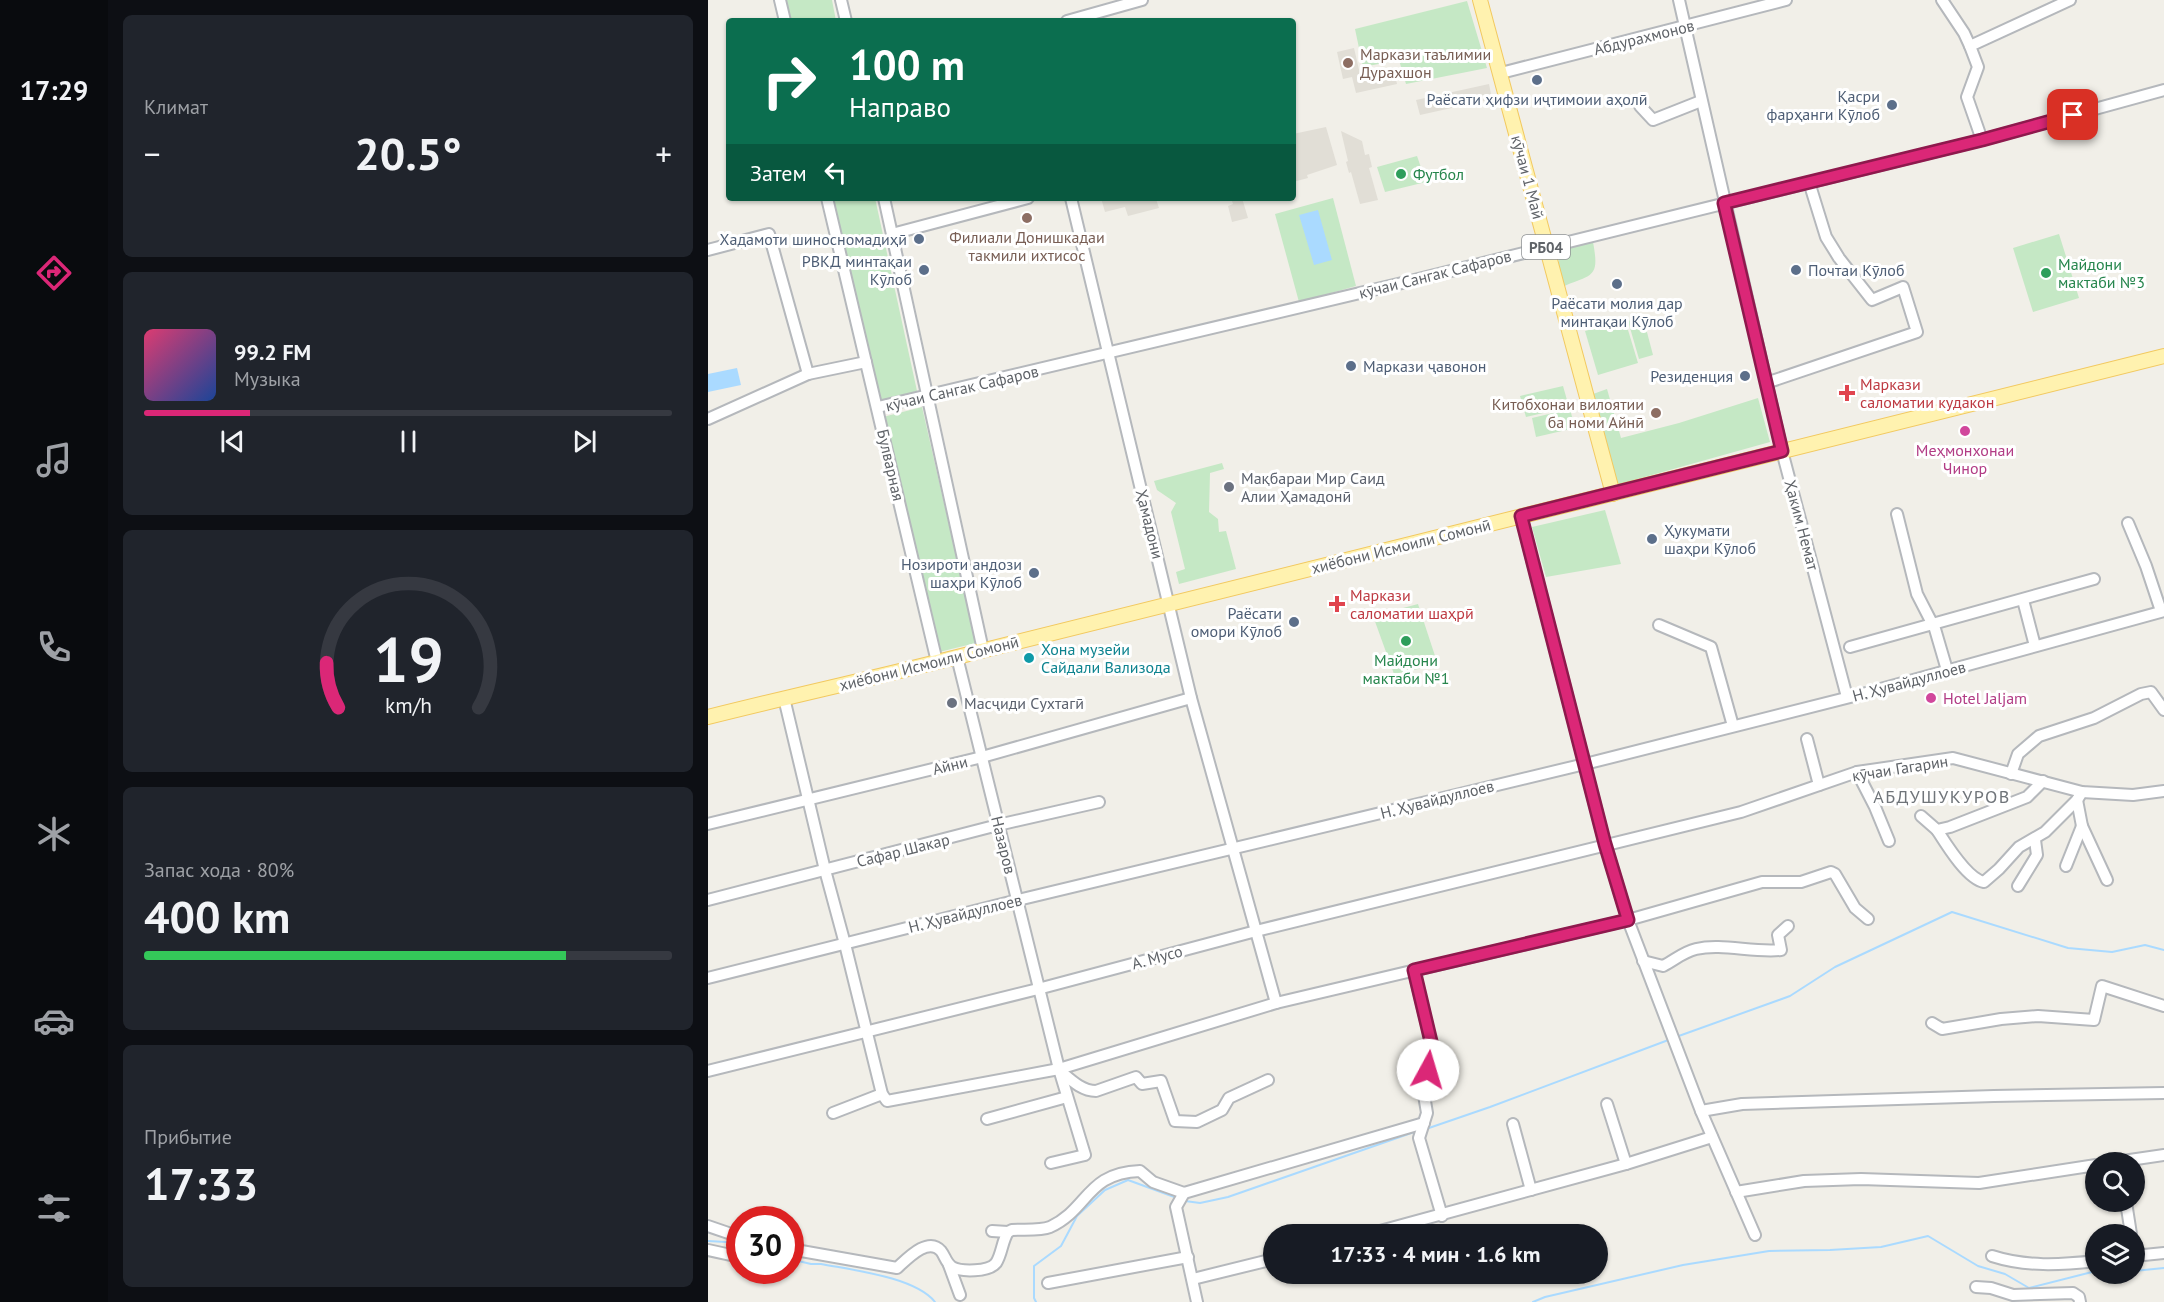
<!DOCTYPE html>
<html lang="ru">
<meta charset="utf-8">
<style>
body{margin:0;font-family:"PT Sans",sans-serif;background:#20242c;color:#f1f3f6;height:100vh;display:flex;flex-direction:column;font-size:22px;white-space:nowrap}
*{box-sizing:border-box;margin:0}
p{font-size:20px;color:#9ea1a6}
.icon{flex:none;width:33px;height:33px;fill:none;stroke:currentColor;stroke-width:2;stroke-linecap:round;stroke-linejoin:round}
.map{position:relative;flex:1;overflow:hidden}
.sheet{display:flex;flex-direction:column;gap:15px;padding:15px;background:#0d0f14;width:600px}
.sheet>*{flex:none}
.guide{position:absolute;left:18px;top:18px;width:570px;height:183px;border-radius:6px;box-shadow:0 2px 4px #0004;background:#0b6e4f;color:#fff;overflow:hidden}
.controls{position:absolute;left:1377px;top:1152px;display:grid;gap:12px}
.controls a{display:grid;place-items:center;width:60px;height:60px;border-radius:50%;background:#171b24;box-shadow:0 2px 4px #0004;font-size:30px}
.speed{position:absolute;left:18px;top:1206px;display:flex;gap:12px;font-size:30px;font-weight:700;text-align:center}
.speed>*{display:grid;place-content:center;width:78px;height:78px;border-radius:50%;background:#171b24;box-shadow:0 2px 4px #0004;line-height:1}
.speed .limit{border:9px solid #d22;background:#fff;color:#111}
.pin{position:absolute;display:grid;place-items:center;width:51px;height:51px;color:#fff;margin:-26px;border-radius:12px;box-shadow:0 3px 9px #0006}
.me{position:absolute;width:66px;margin:-33px;rotate:6deg;stroke-linejoin:round;filter:drop-shadow(0 0 4px #0008)}
.turn{display:flex;align-items:center;gap:21px;height:126px;padding:0 24px;font-size:27px}
.turn .icon{width:78px;height:78px;stroke-width:2.5}
.turn b{display:block;font-size:42px;line-height:51px}
.then{display:flex;align-items:center;height:57px;padding:0 24px;background:#0003;gap:12px;font-size:22px}
.big{font-size:45px;font-weight:600;line-height:1.1}
.sheet .widget{flex:1;display:flex;flex-direction:column;justify-content:center;gap:9px;min-width:0;padding:0 21px;border-radius:9px;background:#20242c}
.sheet .dial{align-items:center;gap:0}
.dial svg{height:156px;overflow:visible;fill:none;stroke:#363941;stroke-width:7;stroke-linecap:round;text-anchor:middle}
.dial text{fill:#f1f3f6;stroke:none}
.song{display:flex;align-items:center;gap:18px}
.cover{width:72px;height:72px;border-radius:9px;background:linear-gradient(135deg,hsl(340 70% 55%),hsl(220 70% 35%))}
.played{height:6px;border-radius:3px;background:linear-gradient(90deg,#db2777 20%,#363941 20%)}
.keys{display:flex;justify-content:space-around;direction:ltr}
.heat{display:flex;justify-content:space-between;align-items:center;font-size:33px;direction:ltr}
.charge{height:9px;border-radius:4px;background:linear-gradient(90deg,#34c759 80%,#363941 0)}
.trip{position:absolute;left:555px;top:1224px;width:345px;height:60px;border-radius:30px;background:#171b24;box-shadow:0 2px 4px #0004;font-weight:600;line-height:60px;text-align:center}
main{display:flex;flex:1;min-height:0}
.tabs{display:flex;flex-direction:column;width:108px;justify-content:space-around;align-items:center;background:#090b0e;color:#9ea1a6}
.tabs .icon{width:42px;height:42px}
.tabs .on{color:#db2777}
.tabs b{font-size:27px;color:#f1f3f6}
.map>svg:first-child{display:block}
.education{fill:#e1ded6}
.green{fill:#c5e8c5}
.water{fill:#aadaff}
.lines{fill:none;stroke-linecap:round;stroke-linejoin:round}
.stream{stroke:#aadaff;stroke-width:2}
.minor-casing{stroke:#b5b8bc;stroke-width:14}
.major-casing{stroke:#f2c960;stroke-width:16}
.minor{stroke:#fff;stroke-width:10}
.major{stroke:#fff2af;stroke-width:14}
.route-casing{stroke:#8e194d;stroke-width:15}
.route{stroke:#db2777;stroke-width:10}
.education-dot{fill:#8d6e63;stroke:#fff;stroke-width:2}
.service-dot{fill:#5c6f8a;stroke:#fff;stroke-width:2}
.leisure-dot{fill:#2e9e5b;stroke:#fff;stroke-width:2}
.health-dot{fill:#e0444e;stroke:#fff;stroke-width:2}
.hotel-dot{fill:#d1479c;stroke:#fff;stroke-width:2}
.worship-dot{fill:#6b7280;stroke:#fff;stroke-width:2}
.culture-dot{fill:#0f9aa8;stroke:#fff;stroke-width:2}
.labels{text-anchor:middle;dominant-baseline:central;stroke-width:6;stroke-linejoin:round;paint-order:stroke}
.shield{fill:#fff;stroke:#8f9295;stroke-width:1.5}
.shield-label{font-size:15px;font-weight:bold;fill:#5f6368}
.street-label{font-size:16px;fill:#5f6368;stroke:#fff}
.education-label{font-size:16px;fill:#785e54;stroke:#fff;text-anchor:start}
.service-label{font-size:16px;fill:#4e5e75;stroke:#fff;text-anchor:end}
.leisure-label{font-size:16px;fill:#27864d;stroke:#fff;text-anchor:start}
.health-label{font-size:16px;fill:#be3a42;stroke:#fff;text-anchor:start}
.hotel-label{font-size:16px;fill:#b23c85;stroke:#fff}
.worship-label{font-size:16px;fill:#5b616d;stroke:#fff;text-anchor:start}
.culture-label{font-size:16px;fill:#0d838f;stroke:#fff;text-anchor:start}
.neighbourhood-label{font-size:18px;letter-spacing:1.5px;fill:#70757a;stroke:#fff}
</style>
<main>
<nav class="tabs">
<b>17:29</b>
<svg class="icon on" aria-label="directions" viewBox="0 0 24 24"><path d="M12 3l9 9-9 9-9-9zM9 14v-3h6M13 9l2 2-2 2"/></svg>
<svg class="icon" aria-label="music" viewBox="0 0 24 24"><path d="M9 18V5l10-2v13"/><circle cx="6" cy="18" r="3"/><circle cx="16" cy="16" r="3"/></svg>
<svg class="icon" aria-label="phone" viewBox="0 0 24 24"><path d="M5 4h4l2 5-3 2q2 4 5 5l2-3 5 2v4C11 20 4 13 5 4z"/></svg>
<svg class="icon" aria-label="climate" viewBox="0 0 24 24"><path d="M12 3v18M4 7l16 10M4 17L20 7"/></svg>
<svg class="icon" aria-label="car" viewBox="0 0 24 24"><path d="M5 17H2v-5l4-1 3-4h7l3 4 3 1v5h-3M9 17h6M6 11h13"/><circle cx="7" cy="17" r="2"/><circle cx="17" cy="17" r="2"/></svg>
<svg class="icon" aria-label="filters" viewBox="0 0 24 24"><path d="M4 7h16M4 17h16"/><circle cx="9" cy="7" r="2"/><circle cx="15" cy="17" r="2"/></svg>
</nav>
<section class="sheet">
<div class="widget"><p>Климат</p>
<div class="heat"><a>−</a><b class="big">20.5°</b><a>+</a></div>
</div>
<div class="widget">
<div class="song"><i class="cover"></i><div><b>99.2 FM</b><p>Музыка</p></div></div>
<div class="played"></div>
<div class="keys"><svg class="icon" aria-label="previous" viewBox="0 0 24 24"><path d="M18 5L8 12l10 7zM5 5v14"/></svg><svg class="icon" aria-label="pause" viewBox="0 0 24 24"><path d="M8 5v14M16 5v14"/></svg><svg class="icon" aria-label="next" viewBox="0 0 24 24"><path d="M6 5l10 7-10 7zM19 5v14"/></svg></div>
</div>
<div class="widget dial"><svg viewBox="0 0 100 80">
<path d="M14 69A42 42 0 1 1 86 69"/>
<path d="M14 69A42 42 0 0 1 8 46" stroke="#db2777"/>
<text x="50" y="56" font-size="32" font-weight="700">19</text>
<text x="50" y="72" font-size="11">km/h</text>
</svg></div>
<div class="widget"><p>Запас хода · 80%</p><b class="big">400 km</b><div class="charge"></div></div>
<div class="widget"><p>Прибытие</p><b class="big">17:33</b></div>
</section>
<div class="map">
<svg width="1456" height="1302" viewBox="0 0 1456 1302">
<rect width="100%" height="100%" fill="#f1efe8"/>
<g class="education">
<path d="M646,48L652,74L685,67L689,84L648,93L644,77L635,79L629,52Z"/>
<path d="M781,84L784,99L712,115L708,100Z"/>
<path d="M618,127L629,165L599,175L600,178L585,182V134Z"/>
<path d="M633,131L654,141L657,155L661,154L664,167L661,168L670,200L652,204L643,172L641,173L638,162L640,161Z"/>
<path d="M393,198H415L416,200L453,198L448,199L451,208L420,216L417,207L397,212Z"/>
<path d="M523,198H534L540,218L524,222L520,206L525,204Z"/>
</g>
<g class="green">
<path d="M78,0H124L128,21H83Z"/>
<path d="M759,1L779,68L698,84L691,60L655,67L647,29Z"/>
<path d="M709,156L718,182L677,192L669,167Z"/>
<path d="M124,198H167L209,391L172,401Z"/>
<path d="M625,198L648,286L591,302L567,214Z"/>
<path d="M1351,234L1371,298L1325,312L1305,248Z"/>
<path d="M885,242C892,279 884,274 854,287C846,249 849,250 885,242Z"/>
<path d="M935,317L945,355L931,359L920,321Z"/>
<path d="M917,320L930,363L890,375L877,331Z"/>
<path d="M855,386L861,407L818,417L812,396Z"/>
<path d="M899,389L913,438L971,423L1050,398L1062,442L908,485L885,394Z"/>
<path d="M214,407L268,643L231,652L175,417Z"/>
<path d="M862,409L867,428L828,437L824,418Z"/>
<path d="M514,463L516,469L502,473L501,512L510,519L511,532L518,531L528,569L471,584L468,572L477,569L463,512L468,503L449,490L446,481Z"/>
<path d="M897,510L913,564L838,577L824,527Z"/>
<path d="M710,604L730,665L686,674L665,616Z"/>
</g>
<g class="water">
<path d="M610,210L624,260L606,265L591,215Z"/>
<path d="M29,368L33,385L0,392V374Z"/>
</g>
<g class="lines">
<g class="stream">
<path d="M968,1037L1082,996L1127,967L1244,912L1360,948L1404,952L1437,945L1456,950"/>
<path d="M718,1129L782,1107L963,1039"/>
<path d="M477,1201L492,1203L520,1197L709,1131"/>
<path d="M0,1241L18,1242L32,1246"/>
<path d="M82,1259L103,1264H113C144,1270 207,1277 227,1302"/>
<path d="M1426,1271L1456,1268"/>
<path d="M328,1302L326,1298V1266L353,1246L369,1216L397,1190L420,1180L469,1198"/>
<path d="M825,1302L837,1297L975,1265L1061,1251L1122,1250L1173,1247L1220,1236L1270,1266L1297,1274L1321,1288L1388,1271"/>
</g>
<g class="minor-casing">
<g id="minor">
<path d="M72,0L77,21"/>
<path d="M133,0L138,21"/>
<path d="M971,0L1074,451L1139,697"/>
<path d="M1234,0L1256,33L1262,46"/>
<path d="M359,21L434,0"/>
<path d="M793,73L1078,0"/>
<path d="M932,106L945,120L993,101"/>
<path d="M1274,140L1259,97L1270,67L1262,46L1362,0"/>
<path d="M119,198L229,662"/>
<path d="M176,198L275,650"/>
<path d="M363,198L483,698L568,1003"/>
<path d="M184,234L320,198"/>
<path d="M0,250L61,234L100,374"/>
<path d="M1058,383L1209,332L1195,287L1164,300L1131,258L1118,237L1101,182"/>
<path d="M170,407L690,284L1274,140L1456,90"/>
<path d="M0,419L100,374L158,362"/>
<path d="M1189,514L1209,594L1227,629L1239,670"/>
<path d="M813,516L897,844L920,920L993,1111L1047,1235"/>
<path d="M1420,523L1438,566L1453,611"/>
<path d="M1315,600L1327,646"/>
<path d="M951,625L1003,647L1025,726"/>
<path d="M1142,647L1386,579"/>
<path d="M249,657L351,1069L377,1155L343,1163"/>
<path d="M76,698L117,870L137,944L174,1094L179,1101L351,1069L568,1003L920,920L1054,882H1093L1123,872L1127,874L1147,908L1160,919"/>
<path d="M1099,739L1111,785"/>
<path d="M1149,772L1167,807L1181,841"/>
<path d="M1303,774L1310,754L1331,736L1386,718L1433,694L1443,692L1456,710"/>
<path d="M1369,800L1374,826L1399,880"/>
<path d="M1213,816L1229,830L1242,827L1319,797L1335,781"/>
<path d="M0,824L274,757L483,698"/>
<path d="M1229,830C1238,844 1259,879 1276,882L1291,869L1311,847L1337,832L1369,800L1374,792"/>
<path d="M1358,866L1374,826"/>
<path d="M1310,886L1329,855L1327,840"/>
<path d="M0,900L290,825L391,802"/>
<path d="M935,961L955,966C967,960 975,952 988,949C1014,943 1045,953 1073,950L1070,935L1080,926"/>
<path d="M706,971L725,1050L715,1089L719,1113L711,1138L734,1216"/>
<path d="M0,978L310,900L877,764L1158,693L1456,611"/>
<path d="M1224,1023L1234,1029L1293,1019L1330,1016L1386,1020L1394,986L1456,1006"/>
<path d="M351,1070C362,1079 373,1091 388,1091L428,1077L434,1084L453,1081L467,1121L489,1122L514,1110L521,1098L560,1080"/>
<path d="M0,1071L330,989L548,931L1033,812L1149,772L1245,758L1374,792L1425,795L1456,791"/>
<path d="M899,1104L918,1164"/>
<path d="M993,1111L1034,1104L1286,1096L1456,1093"/>
<path d="M125,1113L174,1094"/>
<path d="M279,1119L359,1097"/>
<path d="M805,1124L823,1190"/>
<path d="M1408,1162L1456,1155"/>
<path d="M1028,1192L1096,1181L1153,1179L1271,1183L1388,1165"/>
<path d="M476,1193L468,1207L489,1302"/>
<path d="M1418,1202L1423,1234"/>
<path d="M0,1226L32,1237"/>
<path d="M284,1231L300,1232"/>
<path d="M661,1234L918,1164L1004,1137"/>
<path d="M82,1249L189,1268C199,1259 220,1236 233,1251C237,1256 238,1263 244,1267C253,1272 281,1272 288,1263C294,1254 294,1241 300,1232L304,1230C315,1229 332,1231 342,1227C381,1209 378,1173 432,1171L445,1182L476,1193L716,1123"/>
<path d="M0,1250L32,1257"/>
<path d="M1284,1256C1318,1267 1352,1265 1388,1261"/>
<path d="M1426,1256L1456,1253"/>
<path d="M241,1265L252,1295"/>
<path d="M485,1279L566,1259"/>
<path d="M340,1283L480,1257"/>
<path d="M1268,1287L1283,1288L1305,1295L1365,1293L1371,1297L1372,1302"/>
</g>
</g>
<g class="major-casing">
<g id="major">
<path d="M772,0L905,494"/>
<path d="M0,717C83,696 166,678 249,657C651,555 1054,457 1456,356"/>
</g>
</g>
<use href="#minor" class="minor"/>
<use href="#major" class="major"/>
</g>
<g class="lines">
<g class="route-casing">
<path id="route" d="M720,1070L725,1050L706,970L920,920L897,844L813,516L1074,451L1016,203L1274,140L1365,115"/>
</g>
<use href="#route" class="route"/>
</g>
<g class="education-dot">
<circle cx="640" cy="63" r="6"/>
<circle cx="319" cy="218" r="6"/>
<circle cx="948" cy="413" r="6"/>
</g>
<g class="service-dot">
<circle cx="829" cy="80" r="6"/>
<circle cx="1184" cy="105" r="6"/>
<circle cx="211" cy="239" r="6"/>
<circle cx="216" cy="270" r="6"/>
<circle cx="1088" cy="270" r="6"/>
<circle cx="909" cy="284" r="6"/>
<circle cx="643" cy="366" r="6"/>
<circle cx="1037" cy="376" r="6"/>
<circle cx="944" cy="539" r="6"/>
<circle cx="326" cy="573" r="6"/>
<circle cx="586" cy="622" r="6"/>
</g>
<g class="leisure-dot">
<circle cx="693" cy="174" r="6"/>
<circle cx="1338" cy="273" r="6"/>
<circle cx="698" cy="641" r="6"/>
</g>
<g class="health-dot">
<path d="M1136 384h6v6h6v6h-6v6h-6v-6h-6v-6h6z"/>
<path d="M626 595h6v6h6v6h-6v6h-6v-6h-6v-6h6z"/>
</g>
<g class="hotel-dot">
<circle cx="1257" cy="431" r="6"/>
<circle cx="1223" cy="698" r="6"/>
</g>
<g class="worship-dot">
<circle cx="521" cy="487" r="6"/>
<circle cx="244" cy="703" r="6"/>
</g>
<circle class="culture-dot" cx="321" cy="658" r="6"/>
<g class="labels">
<rect class="shield" x="814" y="235" width="48" height="24" rx="4.5"/>
<g class="shield-label">
<text x="838" y="247">РБ04</text>
</g>
<g class="street-label">
<text transform="translate(936 37) rotate(-14)">Абдурахмонов</text>
<text transform="translate(820 177) rotate(75)">кӯчаи 1 Май</text>
<text transform="translate(727 274) rotate(-14)">кӯчаи Сангак Сафаров</text>
<text transform="translate(254 388) rotate(-13)">кӯчаи Сангак Сафаров</text>
<text transform="translate(183 465) rotate(77)">Булварная</text>
<text transform="translate(442 524) rotate(76)">Ҳамадони</text>
<text transform="translate(1094 525) rotate(75)">Ҳаким Немат</text>
<text transform="translate(693 546) rotate(-14)">хиёбони Исмоили Сомонӣ</text>
<text transform="translate(221 663) rotate(-14)">хиёбони Исмоили Сомонӣ</text>
<text transform="translate(1201 681) rotate(-15)">Н. Ҳувайдуллоев</text>
<text transform="translate(242 765) rotate(-14)">Айни</text>
<text transform="translate(1192 768) rotate(-9)">кӯчаи Гагарин</text>
<text transform="translate(729 799) rotate(-14)">Н. Ҳувайдуллоев</text>
<text transform="translate(296 845) rotate(76)">Назаров</text>
<text transform="translate(195 850) rotate(-14)">Сафар Шакар</text>
<text transform="translate(257 913) rotate(-14)">Н. Ҳувайдуллоев</text>
<text transform="translate(449 957) rotate(-15)">А. Мусо</text>
</g>
<g class="education-label">
<text x="652" y="54">Маркази таълимии<tspan x="652" dy="18">Дурахшон</tspan></text>
<text x="319" y="237" text-anchor="middle">Филиали Донишкадаи<tspan x="319" dy="18">такмили ихтисос</tspan></text>
<text x="936" y="404" text-anchor="end">Китобхонаи вилоятии<tspan x="936" dy="18">ба номи Айнӣ</tspan></text>
</g>
<g class="service-label">
<text x="1172" y="96">Қасри<tspan x="1172" dy="18">фарҳанги Кӯлоб</tspan></text>
<text x="829" y="99" text-anchor="middle">Раёсати ҳифзи иҷтимоии аҳолӣ</text>
<text x="199" y="239">Хадамоти шиносномадиҳӣ</text>
<text x="204" y="261">РВКД минтақаи<tspan x="204" dy="18">Кӯлоб</tspan></text>
<text x="1100" y="270" text-anchor="start">Почтаи Кӯлоб</text>
<text x="909" y="303" text-anchor="middle">Раёсати молия дар<tspan x="909" dy="18">минтақаи Кӯлоб</tspan></text>
<text x="655" y="366" text-anchor="start">Маркази ҷавонон</text>
<text x="1025" y="376">Резиденция</text>
<text x="956" y="530" text-anchor="start">Ҳукумати<tspan x="956" dy="18">шаҳри Кӯлоб</tspan></text>
<text x="314" y="564">Нозироти андози<tspan x="314" dy="18">шаҳри Кӯлоб</tspan></text>
<text x="574" y="613">Раёсати<tspan x="574" dy="18">омори Кӯлоб</tspan></text>
</g>
<g class="leisure-label">
<text x="705" y="174">Футбол</text>
<text x="1350" y="264">Майдони<tspan x="1350" dy="18">мактаби №3</tspan></text>
<text x="698" y="660" text-anchor="middle">Майдони<tspan x="698" dy="18">мактаби №1</tspan></text>
</g>
<g class="health-label">
<text x="1152" y="384">Маркази<tspan x="1152" dy="18">саломатии кудакон</tspan></text>
<text x="642" y="595">Маркази<tspan x="642" dy="18">саломатии шаҳрӣ</tspan></text>
</g>
<g class="hotel-label">
<text x="1257" y="450">Меҳмонхонаи<tspan x="1257" dy="18">Чинор</tspan></text>
<text x="1235" y="698" text-anchor="start">Hotel Jaljam</text>
</g>
<g class="worship-label">
<text x="533" y="478">Мақбараи Мир Саид<tspan x="533" dy="18">Алии Ҳамадонӣ</tspan></text>
<text x="256" y="703">Масҷиди Сухтагӣ</text>
</g>
<g class="culture-label">
<text x="333" y="649">Хона музейи<tspan x="333" dy="18">Сайдали Вализода</tspan></text>
</g>
<g class="neighbourhood-label">
<text x="1234" y="796">АБДУШУКУРОВ</text>
</g>
</g>
</svg>
<div class="controls">
<a><svg class="icon" aria-label="search" viewBox="0 0 24 24"><circle cx="10" cy="10" r="6"/><path d="M15 15l6 6"/></svg></a>
<a><svg class="icon" aria-label="layers" viewBox="0 0 24 24"><path d="M12 4l9 5-9 5-9-5zM3 14l9 5 9-5"/></svg></a>
</div>
<div class="speed"><div class="limit">30</div></div>
<div class="pin" style="left:1365px;top:115px;background:#d93025"><svg class="icon" aria-label="arrive" viewBox="0 0 24 24"><path d="M6 21V4h12l-3 4 3 4H6"/></svg></div>
<svg class="me" style="left:720px;top:1070px" viewBox="-20 -20 40 40"><circle r="19" fill="#fff"/><path d="M0-13L10 11 0 6-10 11z" fill="#db2777"/></svg>
<div class="trip">17:33 · 4 мин · 1.6 km</div>
<div class="guide">
<div class="turn"><svg class="icon" aria-label="right" viewBox="0 0 24 24"><path d="M7 20v-9h11M14 6l5 5-5 5"/></svg><div><b>100 m</b>Направо</div></div>
<div class="then">Затем<svg class="icon" aria-label="left" viewBox="0 0 24 24"><path d="M17 20v-9H6M10 6l-5 5 5 5"/></svg></div>
</div>
</div>
</main>
